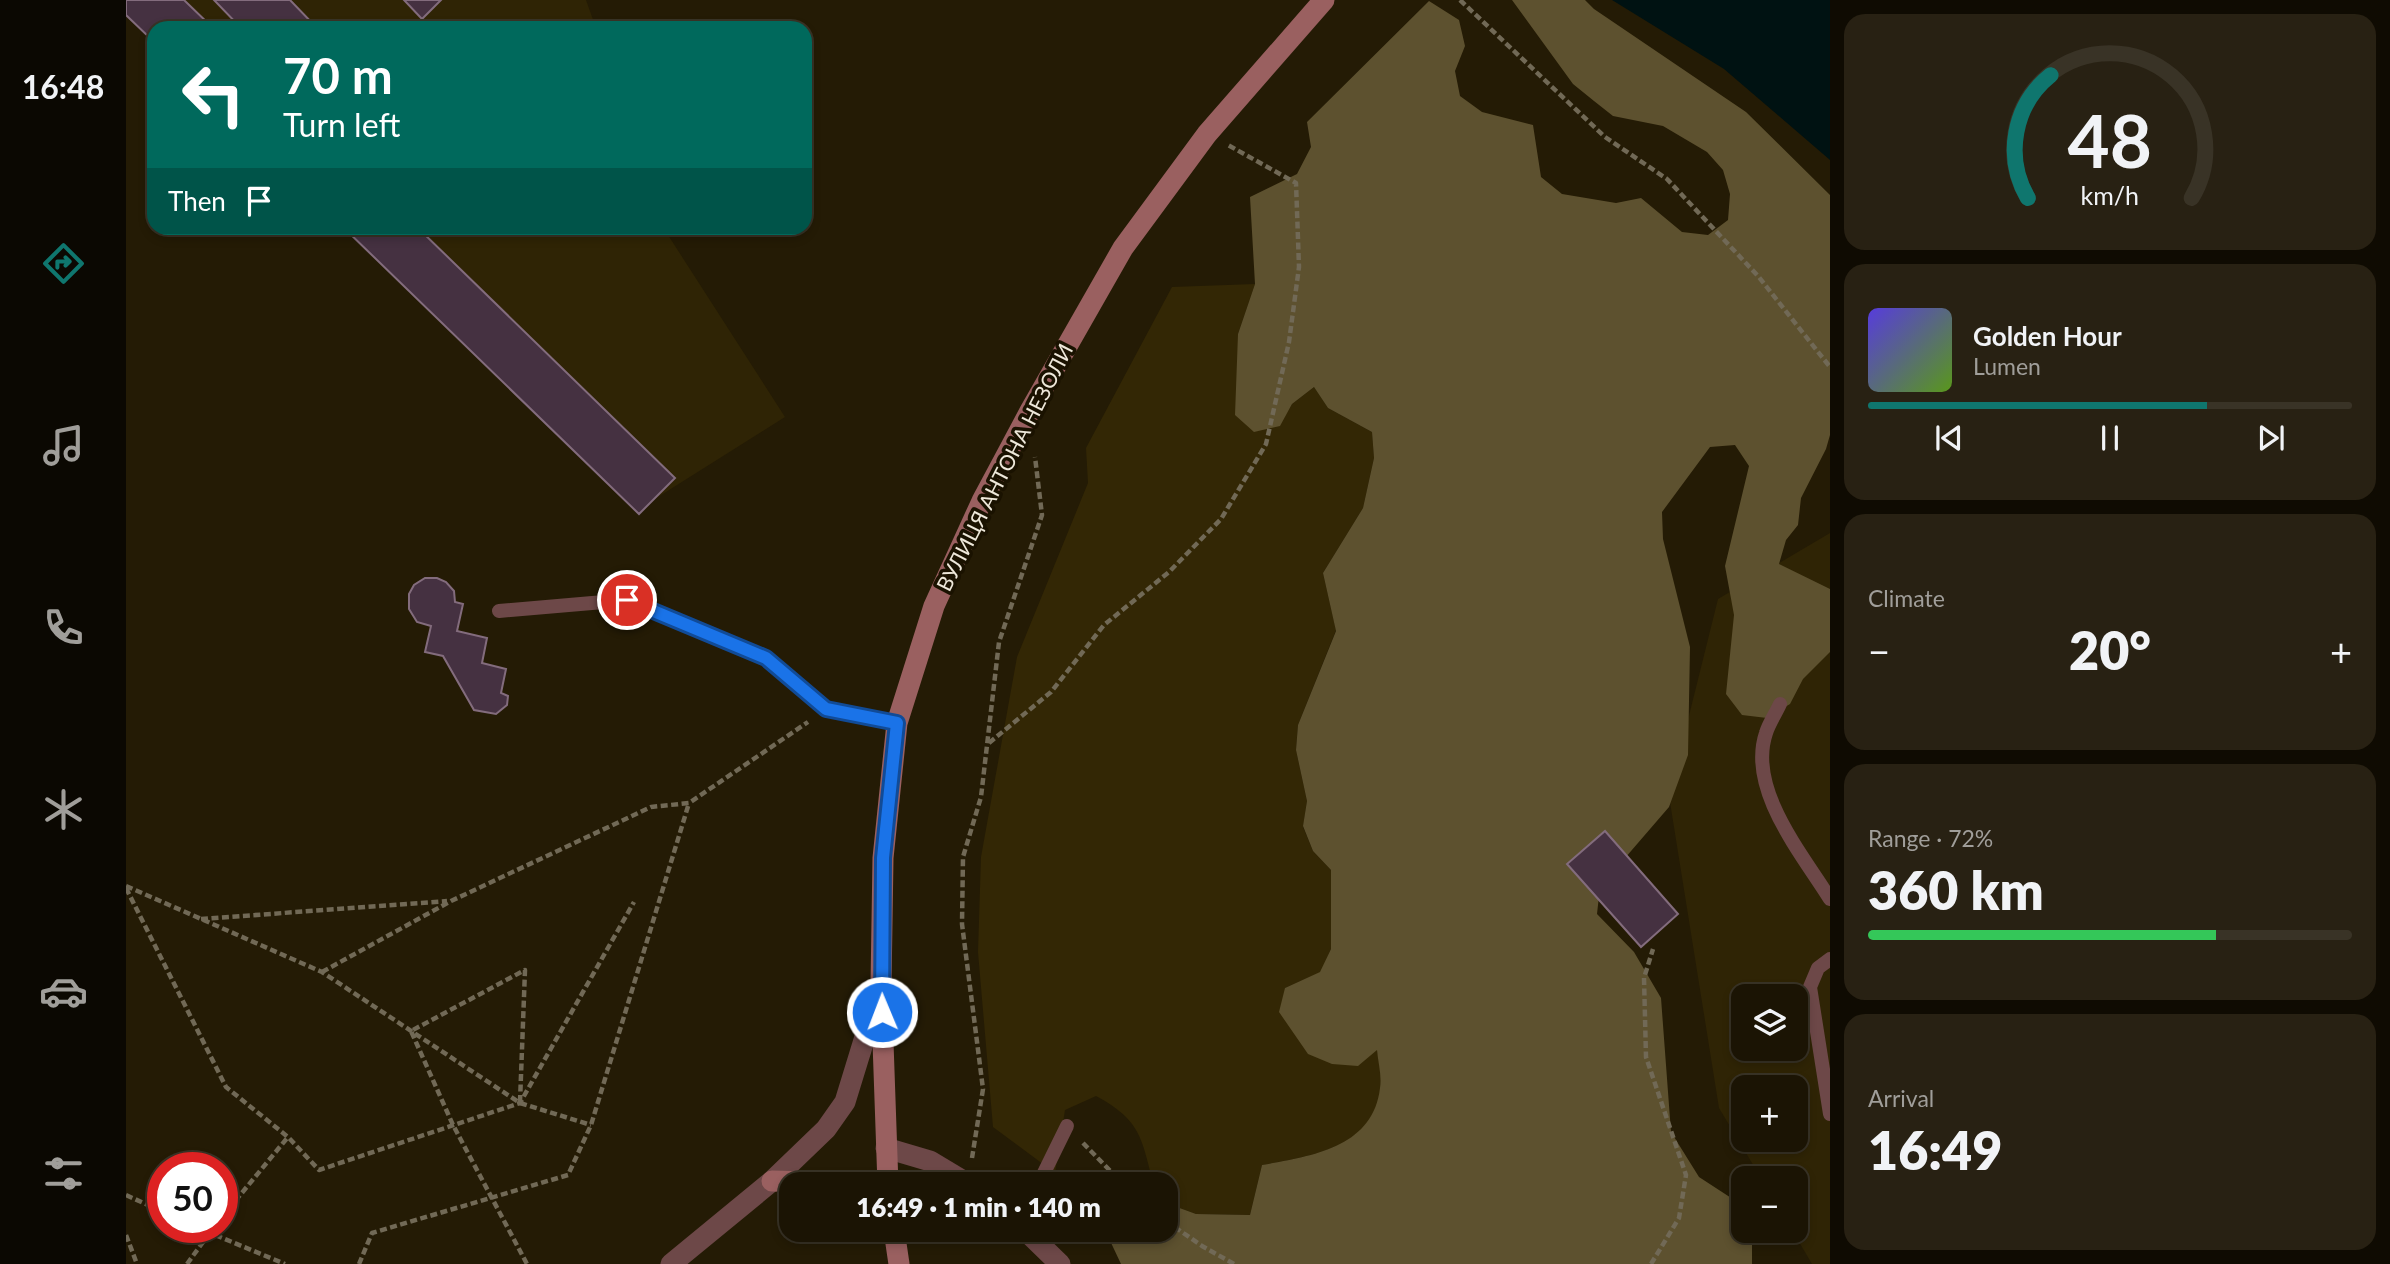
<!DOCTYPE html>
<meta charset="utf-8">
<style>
body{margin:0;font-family:Lato,sans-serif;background:#282113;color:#f1f3f6;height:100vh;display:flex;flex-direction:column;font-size:26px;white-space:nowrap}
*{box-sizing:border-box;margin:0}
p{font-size:23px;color:#a09e9a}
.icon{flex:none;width:38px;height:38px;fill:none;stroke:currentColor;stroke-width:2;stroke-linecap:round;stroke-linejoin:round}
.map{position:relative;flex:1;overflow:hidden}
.sheet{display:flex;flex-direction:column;gap:14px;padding:14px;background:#0f0b02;width:560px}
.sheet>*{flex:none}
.banner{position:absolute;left:21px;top:21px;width:665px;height:214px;border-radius:21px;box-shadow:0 4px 10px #0003,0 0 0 2px #393326;background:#00695c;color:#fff;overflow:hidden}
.controls{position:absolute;left:1605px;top:984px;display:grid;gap:14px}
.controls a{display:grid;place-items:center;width:77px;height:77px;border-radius:14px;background:#1b1404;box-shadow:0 4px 10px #0003,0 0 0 2px #393326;font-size:35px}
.speed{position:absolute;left:21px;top:1152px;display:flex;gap:14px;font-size:35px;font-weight:700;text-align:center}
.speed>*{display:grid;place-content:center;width:91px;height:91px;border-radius:50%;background:#1b1404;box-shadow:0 4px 10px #0003,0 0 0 2px #393326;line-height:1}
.speed .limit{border:10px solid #d22;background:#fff;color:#111}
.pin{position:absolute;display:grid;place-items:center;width:60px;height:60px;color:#fff;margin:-30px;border:4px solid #fff;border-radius:50%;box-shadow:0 2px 7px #0007}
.me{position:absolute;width:77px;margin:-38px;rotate:359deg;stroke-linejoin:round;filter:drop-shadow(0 0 5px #0008)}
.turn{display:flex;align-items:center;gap:24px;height:147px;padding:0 21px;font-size:32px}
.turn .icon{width:91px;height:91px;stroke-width:2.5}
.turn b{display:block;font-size:49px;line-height:60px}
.then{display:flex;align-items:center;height:66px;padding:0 21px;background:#0003;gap:14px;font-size:26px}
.big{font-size:52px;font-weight:800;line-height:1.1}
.sheet .tile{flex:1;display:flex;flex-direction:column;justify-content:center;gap:10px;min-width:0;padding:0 24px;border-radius:21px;background:#282113}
.sheet .dial{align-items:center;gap:0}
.dial svg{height:182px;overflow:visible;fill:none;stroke:#393326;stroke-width:7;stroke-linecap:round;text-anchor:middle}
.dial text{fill:#f1f3f6;stroke:none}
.song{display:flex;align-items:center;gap:21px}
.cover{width:84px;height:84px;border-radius:10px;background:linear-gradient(135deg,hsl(250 70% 55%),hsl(90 70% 35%))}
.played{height:7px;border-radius:4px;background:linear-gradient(90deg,#0f766e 70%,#393326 70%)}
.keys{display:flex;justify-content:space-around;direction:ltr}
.heat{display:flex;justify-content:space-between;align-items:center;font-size:38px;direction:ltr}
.charge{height:10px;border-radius:5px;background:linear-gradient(90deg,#34c759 72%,#393326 0)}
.trip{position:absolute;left:653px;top:1172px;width:399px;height:70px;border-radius:21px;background:#1b1404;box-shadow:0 4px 10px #0003,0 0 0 2px #393326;font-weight:800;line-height:70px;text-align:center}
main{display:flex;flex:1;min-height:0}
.dock{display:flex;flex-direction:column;width:126px;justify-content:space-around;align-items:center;background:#0b0802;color:#a09e9a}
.dock .icon{width:49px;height:49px}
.dock .active{color:#0f766e}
.dock b{font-size:32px;color:#f1f3f6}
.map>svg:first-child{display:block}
.built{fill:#2f2405;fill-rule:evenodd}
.green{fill:#332705}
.forest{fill:#5d512f}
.water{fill:#001212}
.building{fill:#453141;stroke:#836c7d;stroke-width:2}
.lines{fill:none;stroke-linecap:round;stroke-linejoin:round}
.path{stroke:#716956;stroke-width:4.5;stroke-dasharray:7 3.5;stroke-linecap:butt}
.service{stroke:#6d4848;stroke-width:14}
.minor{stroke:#6d4848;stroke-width:21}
.tertiary{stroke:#6d4848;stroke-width:21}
.secondary{stroke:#9a6060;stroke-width:21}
.route-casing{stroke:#114b97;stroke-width:18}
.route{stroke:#1a73e8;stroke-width:12}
.labels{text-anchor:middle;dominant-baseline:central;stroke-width:7;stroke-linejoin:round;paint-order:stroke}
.street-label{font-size:21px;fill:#eee8da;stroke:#1a1200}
</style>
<main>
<nav class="dock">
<b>16:48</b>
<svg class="icon active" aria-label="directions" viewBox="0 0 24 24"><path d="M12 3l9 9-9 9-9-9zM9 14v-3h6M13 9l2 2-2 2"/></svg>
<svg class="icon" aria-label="music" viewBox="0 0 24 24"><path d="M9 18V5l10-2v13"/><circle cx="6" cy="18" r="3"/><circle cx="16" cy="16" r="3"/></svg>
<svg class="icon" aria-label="phone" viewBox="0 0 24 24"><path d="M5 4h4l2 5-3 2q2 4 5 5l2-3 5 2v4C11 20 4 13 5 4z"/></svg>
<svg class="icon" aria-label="climate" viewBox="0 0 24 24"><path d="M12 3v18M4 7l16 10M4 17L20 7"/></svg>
<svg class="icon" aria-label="car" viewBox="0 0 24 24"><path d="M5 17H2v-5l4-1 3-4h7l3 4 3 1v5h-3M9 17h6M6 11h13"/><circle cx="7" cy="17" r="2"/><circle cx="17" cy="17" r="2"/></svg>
<svg class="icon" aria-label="filters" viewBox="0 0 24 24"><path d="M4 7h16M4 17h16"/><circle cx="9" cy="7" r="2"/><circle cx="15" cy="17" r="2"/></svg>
</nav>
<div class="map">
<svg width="1704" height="1264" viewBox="0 0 1704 1264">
<rect width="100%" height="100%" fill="#241b05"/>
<g class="built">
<path d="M29,0H460L470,28H56Z"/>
<path d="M253,228H539L542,235L659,417L524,502Z"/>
<path d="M1704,533V1264H1686L1666,1230H1670V1178H1635L1593,1108L1543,796L1592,599ZM1617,996H1670V1048H1617ZM1617,1087H1670V1139H1617Z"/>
</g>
<path class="green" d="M1129,284L1112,334L1153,426L1166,404L1188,387L1202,408L1246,432L1248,458L1237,508L1197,573L1210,630L1172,725L1170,750L1181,801L1177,827L1187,851L1205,870V949L1195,972L1159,988L1251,1049C1253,1062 1256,1076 1255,1088C1248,1148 1185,1156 1136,1165L1124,1215L1070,1214L1040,1203V1185H1028C1015,1138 1016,1121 970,1096L939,1110L929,1173L867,1127L852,952L855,857L891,657L962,483L960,448L1046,287Z"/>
<path class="forest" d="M1386,0H1459L1468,9L1620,112L1704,195V435L1700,449L1675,498L1672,525L1660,540L1653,564L1704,589V652L1677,679L1664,704L1641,718L1616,715L1600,694L1608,615L1599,566L1623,466L1609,445L1584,447L1536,512L1537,539L1564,647L1562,755L1543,807L1474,887L1471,914L1508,952L1535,998L1545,1132L1573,1177L1616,1205L1617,1230H1626V1264H995L979,1230H1040V1203L1070,1214L1124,1215L1136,1165C1185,1156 1247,1148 1254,1088C1256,1076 1252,1062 1251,1050L1232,1066L1206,1064L1182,1054L1153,1012L1159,988L1194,972L1205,949V870L1187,851L1177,826L1181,801L1170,750L1172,725L1210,631L1197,573L1237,508L1248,458L1246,432L1202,408L1188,387L1166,404L1154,426L1128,432L1109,415L1112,334L1129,284L1124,197L1171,174L1185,147L1181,122L1303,1L1333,20L1339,46L1329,71L1334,96L1356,112L1407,125L1415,177L1436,194L1490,203L1515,198L1556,232L1582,235L1602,220L1604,194L1597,170L1581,152L1537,126L1487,116L1468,101L1447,84Z"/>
<path class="water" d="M1486,0H1704V160L1598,69Z"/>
<g class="building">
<path d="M0,0H58L87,28H28V42L0,15Z"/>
<path d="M88,0H164L191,28H115Z"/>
<path d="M278,0H315L296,19Z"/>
<path d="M218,228H292L549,478L513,514Z"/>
<path d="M299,578H311L320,582L328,591L329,602L337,604L331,631L361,638L356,663L380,669L375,693L382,696L381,705L370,714L348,710L317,656L299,652L305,626L291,622L283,609V594L288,585Z"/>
<path d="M1479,831L1552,914L1515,947L1441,864Z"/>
</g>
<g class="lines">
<g class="path">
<path d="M1334,0L1479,137L1541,179L1632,276L1704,367"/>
<path d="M863,743L925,692L978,625L1043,572L1095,519L1140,444L1163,342L1173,267L1170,183L1102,145"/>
<path d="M0,886L196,972L394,1103L465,1125"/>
<path d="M0,888L100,1087L162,1137L193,1170L394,1103L508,902"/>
<path d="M75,919L321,901"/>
<path d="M196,972L325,901L525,807L563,803L682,722"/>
<path d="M394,1102L399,970L285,1031L327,1125L401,1264"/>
<path d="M957,1143L998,1185"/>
<path d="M846,1158L857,1089L836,924L837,857L855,797L873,642L916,515L909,457"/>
<path d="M0,1195L37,1212"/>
<path d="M96,1217L162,1137"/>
<path d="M1040,1221L1076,1246L1108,1264"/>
<path d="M70,1227L159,1264"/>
<path d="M0,1235L11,1264"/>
<path d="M61,1264L88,1227"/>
<path d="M233,1264L246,1233L442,1175L465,1125L563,803"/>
<path d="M1525,1264L1553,1218L1560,1175L1520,1057L1518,978L1527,949"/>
</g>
<g class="service">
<path d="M373,611L501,600L640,658L700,709L771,723"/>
<path d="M1654,704C1650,713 1643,723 1640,733C1621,789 1676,854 1704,899"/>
<path d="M1704,959L1692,968L1684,987L1704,1114"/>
<path d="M912,1185L941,1126"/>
</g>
<g class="minor">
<path d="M760,1148L804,1161L844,1185"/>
<path d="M899,1230L934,1264"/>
</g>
<path class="tertiary" d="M545,1264L646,1181L700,1129L719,1102L754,988"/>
<g class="secondary">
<path d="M646,1181L686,1182L695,1185"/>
<path d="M762,1185L755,985L757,858L771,723L808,606L856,501L904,411L997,248L1081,134L1198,0"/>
<path d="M768,1230L773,1264"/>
</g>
</g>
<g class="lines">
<g class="route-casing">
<path id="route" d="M501,600L640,658L700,709L771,723L757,858L756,1012"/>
</g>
<use href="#route" class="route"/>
</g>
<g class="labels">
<g class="street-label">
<text transform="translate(878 467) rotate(-63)">ВУЛИЦЯ АНТОНА НЕЗОЛИ</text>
</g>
</g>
</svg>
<div class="controls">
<a><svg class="icon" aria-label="layers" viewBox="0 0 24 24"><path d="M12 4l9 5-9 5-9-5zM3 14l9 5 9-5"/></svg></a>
<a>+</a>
<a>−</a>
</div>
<div class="speed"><div class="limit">50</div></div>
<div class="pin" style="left:501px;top:600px;background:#d93025"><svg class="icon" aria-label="arrive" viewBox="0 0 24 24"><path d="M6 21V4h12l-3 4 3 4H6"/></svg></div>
<svg class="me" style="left:756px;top:1012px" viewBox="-20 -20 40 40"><circle r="17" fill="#1a73e8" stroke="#fff" stroke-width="3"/><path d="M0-11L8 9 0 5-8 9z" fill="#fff"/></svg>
<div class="trip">16:49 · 1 min · 140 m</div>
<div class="banner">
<div class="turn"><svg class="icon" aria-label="left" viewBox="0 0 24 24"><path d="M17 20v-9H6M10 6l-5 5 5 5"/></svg><div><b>70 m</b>Turn left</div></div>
<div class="then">Then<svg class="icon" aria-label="arrive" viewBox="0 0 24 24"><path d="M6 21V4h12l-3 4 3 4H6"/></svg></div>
</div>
</div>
<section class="sheet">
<div class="tile dial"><svg viewBox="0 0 100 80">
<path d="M14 69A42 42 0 1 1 86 69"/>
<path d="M14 69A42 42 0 0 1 24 15" stroke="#0f766e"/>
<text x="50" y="56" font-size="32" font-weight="700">48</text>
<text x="50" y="72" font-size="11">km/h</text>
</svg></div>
<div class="tile">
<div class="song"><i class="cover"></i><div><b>Golden Hour</b><p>Lumen</p></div></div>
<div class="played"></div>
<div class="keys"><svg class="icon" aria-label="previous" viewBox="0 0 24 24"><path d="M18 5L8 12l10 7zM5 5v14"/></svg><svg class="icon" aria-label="pause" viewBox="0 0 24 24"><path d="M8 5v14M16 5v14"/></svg><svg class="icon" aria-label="next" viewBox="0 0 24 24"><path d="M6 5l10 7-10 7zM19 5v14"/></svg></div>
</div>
<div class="tile"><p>Climate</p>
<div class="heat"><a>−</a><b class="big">20°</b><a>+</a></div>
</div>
<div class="tile"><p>Range · 72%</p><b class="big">360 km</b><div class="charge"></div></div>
<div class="tile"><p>Arrival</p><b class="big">16:49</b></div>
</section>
</main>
